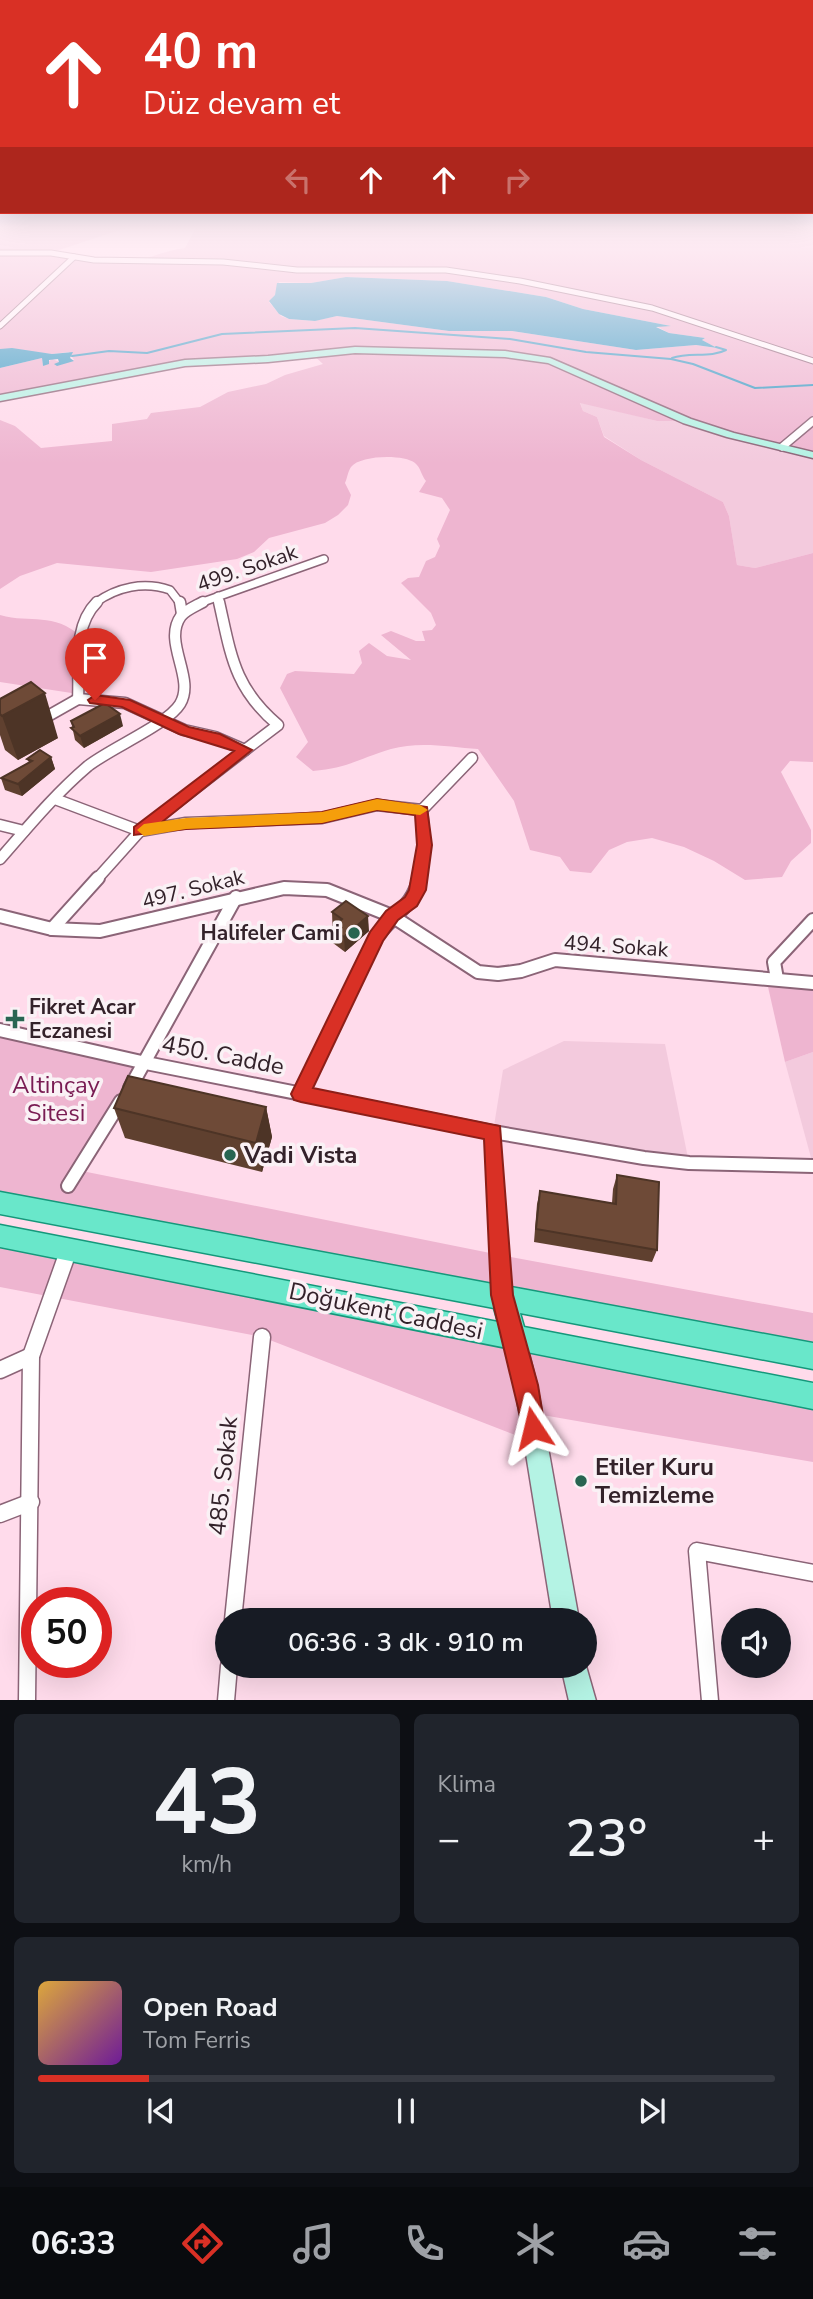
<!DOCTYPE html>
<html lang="tr">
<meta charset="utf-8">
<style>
body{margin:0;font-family:"Nunito Sans",sans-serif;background:#20242c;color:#f1f3f6;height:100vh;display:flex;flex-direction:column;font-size:26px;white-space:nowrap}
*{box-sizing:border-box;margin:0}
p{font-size:23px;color:#9ea1a6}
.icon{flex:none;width:38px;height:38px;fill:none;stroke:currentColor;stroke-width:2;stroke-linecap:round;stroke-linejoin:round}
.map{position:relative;height:1700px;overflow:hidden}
.sheet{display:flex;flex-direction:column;gap:14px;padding:14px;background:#0d0f14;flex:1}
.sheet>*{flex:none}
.top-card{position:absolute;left:0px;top:0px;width:814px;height:214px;box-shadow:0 7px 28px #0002;background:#d93025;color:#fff;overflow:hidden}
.tools{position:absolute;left:721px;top:1608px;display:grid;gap:14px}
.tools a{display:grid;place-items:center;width:70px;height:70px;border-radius:50%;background:#171b24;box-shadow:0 7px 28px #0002;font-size:35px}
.speed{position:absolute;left:21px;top:1587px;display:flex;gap:14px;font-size:35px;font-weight:700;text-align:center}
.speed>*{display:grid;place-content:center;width:91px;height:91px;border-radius:50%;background:#171b24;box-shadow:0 7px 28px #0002;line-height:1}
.speed .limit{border:10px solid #d22;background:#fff;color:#111}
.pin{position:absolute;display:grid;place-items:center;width:60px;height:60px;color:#fff;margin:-72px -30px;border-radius:50% 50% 50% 0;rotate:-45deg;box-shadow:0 0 7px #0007}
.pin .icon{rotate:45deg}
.me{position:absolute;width:77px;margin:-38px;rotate:350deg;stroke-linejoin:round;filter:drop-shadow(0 0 5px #0008)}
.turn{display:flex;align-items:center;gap:24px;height:147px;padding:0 28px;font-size:32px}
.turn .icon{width:91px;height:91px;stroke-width:2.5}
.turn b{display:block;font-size:49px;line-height:60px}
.lanes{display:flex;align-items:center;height:66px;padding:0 28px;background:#0003;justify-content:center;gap:35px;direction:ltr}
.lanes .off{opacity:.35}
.big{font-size:52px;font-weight:600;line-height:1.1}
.sheet .widget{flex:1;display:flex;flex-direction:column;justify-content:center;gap:10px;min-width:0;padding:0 24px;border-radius:10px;background:#20242c}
.sheet .dial{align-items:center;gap:0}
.dial b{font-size:91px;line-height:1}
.song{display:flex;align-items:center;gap:21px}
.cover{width:84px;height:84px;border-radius:10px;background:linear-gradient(135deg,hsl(40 70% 55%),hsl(280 70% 35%))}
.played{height:7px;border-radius:4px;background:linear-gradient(90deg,#d93025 15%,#363941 15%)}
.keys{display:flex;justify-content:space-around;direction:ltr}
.heat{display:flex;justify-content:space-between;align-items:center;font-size:38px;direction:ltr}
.sheet .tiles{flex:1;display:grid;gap:14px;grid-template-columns:1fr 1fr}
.widget:last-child{grid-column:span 2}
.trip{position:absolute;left:215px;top:1608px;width:382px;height:70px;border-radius:35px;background:#171b24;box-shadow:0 7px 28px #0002;font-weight:600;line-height:70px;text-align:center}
.dock{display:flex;height:112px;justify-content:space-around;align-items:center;background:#090b0e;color:#9ea1a6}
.dock .icon{width:49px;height:49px}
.dock .active{color:#d93025}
.dock b{font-size:32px;color:#f1f3f6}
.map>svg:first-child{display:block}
.built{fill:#f3cadd}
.green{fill:#eeb5d0;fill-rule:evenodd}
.water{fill:#359cc4}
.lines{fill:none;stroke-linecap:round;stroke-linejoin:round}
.stream{stroke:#359cc4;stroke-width:2}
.street-far4-casing{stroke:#8b6477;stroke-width:7}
.street-far3-casing{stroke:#8b6477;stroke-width:10}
.street-far2-casing{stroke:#8b6477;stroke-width:13}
.street-far1-casing{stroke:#8b6477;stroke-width:16}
.street-casing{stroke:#8b6477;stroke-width:19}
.secondary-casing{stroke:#8b6477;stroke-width:3}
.primary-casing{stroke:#15987b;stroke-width:3}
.street-far4{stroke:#fff;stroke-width:5}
.street-far3{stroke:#fff;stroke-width:7}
.street-far2{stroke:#fff;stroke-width:10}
.street-far1{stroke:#fff;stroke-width:12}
.street{stroke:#fff;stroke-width:16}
.secondary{fill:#b4f3e4;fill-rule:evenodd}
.primary{fill:#69e7ca;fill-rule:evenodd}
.wall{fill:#5f402f}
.shaded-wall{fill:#4d3426}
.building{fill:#6e4a37;stroke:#4d3426;stroke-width:2}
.route{fill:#d93025;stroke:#8d1f18;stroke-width:2}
.slow{fill:#f59e0b}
.poi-dot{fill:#286551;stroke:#faf1f5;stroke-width:2.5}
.labels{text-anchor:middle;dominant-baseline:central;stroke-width:7;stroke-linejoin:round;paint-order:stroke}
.street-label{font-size:21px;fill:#33222a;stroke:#faf1f5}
.poi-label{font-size:21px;font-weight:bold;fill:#33222a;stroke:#faf1f5;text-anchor:end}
.near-street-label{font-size:24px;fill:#33222a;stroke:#faf1f5}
.near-park-label{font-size:24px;fill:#791b53;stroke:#faf1f5}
.near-poi-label{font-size:24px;font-weight:bold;fill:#33222a;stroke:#faf1f5;text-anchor:start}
</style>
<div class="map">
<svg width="813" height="1701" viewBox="0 0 813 1701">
<rect width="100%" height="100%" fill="#ffdbeb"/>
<g class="built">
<path d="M580,402L657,421H687L813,455V553L755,568L737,565L729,516L723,502L641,460L604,436L597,417L583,411Z"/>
<path d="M564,1041L665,1044L689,1163L493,1132L503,1070Z"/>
<path d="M813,1052V1165L785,1062Z"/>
</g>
<g class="green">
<path d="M0,226H132L53,252C78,258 105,264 131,261C150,259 166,250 185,248L197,226H813V455L687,421H657L580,403L583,411L597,417L604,437L641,460L723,502L729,516L737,565L755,568L813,553V762L790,761L781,772L811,830V843L791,861L782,877L745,880L714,861L684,847L652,838L627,842L609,850L591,873L570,871L560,857L530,850L514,801L478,749C450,747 419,741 391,749C360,758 349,768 313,771L296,757L308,742L280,688L287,674L295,671L354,674L362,663L359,651L369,643L387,656L411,660L381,635L391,631L416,641H425L422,631L432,630L436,625L431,613L401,583L408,578L419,577L426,561L435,557L440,546L437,539L450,510L442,498L419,492L426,481C421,475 421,468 415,463C404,454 360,455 351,467C348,471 347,479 345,483L351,495L348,505L338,515L325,523L269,538L254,552L237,559L151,572L57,563L20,576L0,589V420L15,426L41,448L112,441V424L147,419L151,413L200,407L228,392L266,384L285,375L323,364L311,353L214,361L0,398V368L42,358L43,366L52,359L60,362L55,365L74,360L69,352L52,354L0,349ZM346,277L447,281L546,297L583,309L671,326H656L669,333L705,338L702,340L716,348L696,345L636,350L512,331H449L337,316L313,321L289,319L281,316L269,302L275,295L279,282L311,283Z"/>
<path d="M0,615C32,624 52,611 82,637L78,694L0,682Z"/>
<path d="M766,978L813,983V1052L785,1062Z"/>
<path d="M0,1030L146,1063L77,1170L500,1255L813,1313V1356L0,1203Z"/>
<path d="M0,1236L813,1396V1462L531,1413L536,1443L262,1337L0,1287Z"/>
</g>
<g class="water">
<path d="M346,277L447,281L546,297L583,309L671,326L656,327L669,333L705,338L702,340L717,348L696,345L636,350L512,331H449L337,316L315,321L289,319L279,314L269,301L275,295L277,283H311Z"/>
<path d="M12,348L52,354L73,352L70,358L74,361L57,366L54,364L59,362L58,359L49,360V364L43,366L42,358L0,368V349Z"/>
</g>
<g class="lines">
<g class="stream">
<path d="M72,356L109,351L147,353L222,334L355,328L510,339L586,352L671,359L693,364L755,388L813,385"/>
<path d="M672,358C689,352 711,358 726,350L716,347"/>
</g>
<g class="street-far4-casing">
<g id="street-far4">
<path d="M0,253H51L94,260L223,262L297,270H446L520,281L652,308L813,361"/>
<path d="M0,326L74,257"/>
</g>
</g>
<g class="street-far3-casing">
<g id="street-far3">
<path d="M782,447L813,421"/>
<path d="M218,596L220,603"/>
<path d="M95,603C117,587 144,581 170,590L180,603"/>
<path d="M200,603L324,559"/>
</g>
</g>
<g class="street-far2-casing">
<g id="street-far2">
<path d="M180,602L182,614"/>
<path d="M219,602C231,655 234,688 278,725L245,750"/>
<path d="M78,699C80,667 72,627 97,602"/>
<path d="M78,699L125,703L184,730L215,737L245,750L140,831L97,879"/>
<path d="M41,720L78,699"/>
<path d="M55,799L140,831L186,823L322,818L377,805L422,810"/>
<path d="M0,825L24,831"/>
<path d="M0,859C28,827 55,794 88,766C111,748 168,724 180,704C196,678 162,642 181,616C186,610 196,606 203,602"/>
<path d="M419,879L425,845L422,810L472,758"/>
</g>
</g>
<g class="street-far1-casing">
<g id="street-far1">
<path d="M0,916L52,929L100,931L284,888L327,890L392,916L478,972L498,974L521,971L555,960L813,983"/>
<path d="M52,929L98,878"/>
<path d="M777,979L774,962L813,920"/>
<path d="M0,1030L146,1063L493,1132L644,1158L689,1163L813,1166"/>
<path d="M130,1088L236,897"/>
<path d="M301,1094L376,937C392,916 415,904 419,878"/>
<path d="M493,1132L499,1237"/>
<path d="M68,1186L121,1101"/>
</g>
</g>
<g class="street-casing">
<g id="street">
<path d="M499,1235L502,1295"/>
<path d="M0,1370L31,1356"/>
<path d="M0,1514L31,1502"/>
<path d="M233,1620L262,1337"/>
<path d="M27,1701L31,1356L69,1249"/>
<path d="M226,1701L229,1666"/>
<path d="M710,1701L697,1551L813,1573"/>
</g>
</g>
<g class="secondary-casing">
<g id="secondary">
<path d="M355,347L505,351L550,358L691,419L734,433L813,452V458L727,437L683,423L548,363L505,357L355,353L268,362L185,366L0,401V395L185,360L268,356Z"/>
<path d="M515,1326L523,1329L537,1386L579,1620H553L515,1386L504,1337L507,1329Z"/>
<path d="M584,1659L596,1701H569L561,1666H584Z"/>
</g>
</g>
<g class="primary-casing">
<path id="primary" d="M0,1192L498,1285L502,1283L511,1287L813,1343V1369L520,1313L524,1327L813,1383V1409L0,1247V1225L498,1322L494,1308L0,1214Z"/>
</g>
<use href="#street-far4" class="street-far4"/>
<use href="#street-far3" class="street-far3"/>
<use href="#street-far2" class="street-far2"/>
<use href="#street-far1" class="street-far1"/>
<use href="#street" class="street"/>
<use href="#secondary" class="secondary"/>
<use href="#primary" class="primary"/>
</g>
<g class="wall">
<path d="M0,699L58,738L18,760L5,750L0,735Z"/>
<path d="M71,721L123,726L84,748L75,740Z"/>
<path d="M51,757L55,769L22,796L5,790L1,778L29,762L27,759Z"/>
<path d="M332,912L369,931L345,952L333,943Z"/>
<path d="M266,1107L272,1137L262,1172L125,1138L114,1108Z"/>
<path d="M617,1175L657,1250L652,1262L534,1242L537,1204L540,1191L612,1203L613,1189Z"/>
</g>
<g class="shaded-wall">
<path d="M45,693L58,738L18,760L2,716Z"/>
<path d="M120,714L123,726L84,748L80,736Z"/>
<path d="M51,757L55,769L22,796L18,784Z"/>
<path d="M368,916L369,931L345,952L344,937Z"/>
<path d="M266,1107L272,1137L262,1172L256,1143Z"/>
</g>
<g class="building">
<path d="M31,682L45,693L2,716L0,714V699Z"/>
<path d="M105,703L120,714L80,736L71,728L74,727L71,721Z"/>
<path d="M40,750L51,757L18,784L1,778L32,761L27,759Z"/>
<path d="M346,901L368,916L344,937L332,928L342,919L332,912Z"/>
<path d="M128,1076L266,1107L256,1143L114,1108Z"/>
<path d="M617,1175L659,1182L657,1250L536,1229L540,1191L616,1204Z"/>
</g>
<linearGradient id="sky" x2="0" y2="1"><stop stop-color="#60aada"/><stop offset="0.49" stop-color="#ffeff6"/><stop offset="1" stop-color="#ffeff6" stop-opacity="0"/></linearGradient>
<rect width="813" height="464" fill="url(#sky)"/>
<path class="route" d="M95,695L130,700L189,727L220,734L252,750L162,822L322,812L377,799L427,807L432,845L426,890L417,906L398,920L383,941L313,1088L500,1126L513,1295L538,1385L545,1428L542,1437L533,1440L525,1437L491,1295L484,1139L301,1102L294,1100L291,1094L370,932L386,911L405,897L409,890L417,845L415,815L377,810L322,823L186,829L134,835V827L234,751L179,734L122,707L90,703L88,700Z"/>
<path class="slow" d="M377,799L420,805L428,810L420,815L377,810L322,823L186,829L144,836L137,830L144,824L186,818L322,812Z"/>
<g class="poi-dot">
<circle cx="354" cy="933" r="7"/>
<path d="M11.5 1008.5h7v7h7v7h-7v7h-7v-7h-7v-7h7z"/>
<circle cx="230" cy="1155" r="7"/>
<circle cx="581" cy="1481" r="7"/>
</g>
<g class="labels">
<g class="street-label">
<text transform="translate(247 568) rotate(-19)">499. Sokak</text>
<text transform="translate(193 889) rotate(-14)">497. Sokak</text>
<text transform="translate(616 946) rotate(4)">494. Sokak</text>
</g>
<g class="poi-label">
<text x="340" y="933">Halifeler Cami</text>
<text x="29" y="1007" text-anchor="start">Fikret Acar<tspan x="29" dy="24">Eczanesi</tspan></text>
</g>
<g class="near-street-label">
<text transform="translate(223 1055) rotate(11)">450. Cadde</text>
<text transform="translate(386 1311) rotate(12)">Doğukent Caddesi</text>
<text transform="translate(223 1476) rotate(-84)">485. Sokak</text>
</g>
<g class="near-park-label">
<text x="56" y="1085">Altinçay<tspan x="56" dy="28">Sitesi</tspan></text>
</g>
<g class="near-poi-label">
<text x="244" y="1155">Vadi Vista</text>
<text x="595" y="1467">Etiler Kuru<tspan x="595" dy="28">Temizleme</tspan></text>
</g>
</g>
</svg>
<div class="tools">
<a><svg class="icon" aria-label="sound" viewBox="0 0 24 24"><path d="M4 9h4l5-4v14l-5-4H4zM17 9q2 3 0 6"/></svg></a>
</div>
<div class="speed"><div class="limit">50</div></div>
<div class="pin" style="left:95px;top:700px;background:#d93025"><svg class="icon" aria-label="arrive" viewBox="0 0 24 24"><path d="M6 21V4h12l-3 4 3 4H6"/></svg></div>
<svg class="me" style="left:533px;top:1428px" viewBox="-20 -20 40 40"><path d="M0-17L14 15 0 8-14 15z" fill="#d93025" stroke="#fff" stroke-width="4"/></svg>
<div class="trip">06:36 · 3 dk · 910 m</div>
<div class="top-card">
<div class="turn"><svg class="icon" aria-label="ahead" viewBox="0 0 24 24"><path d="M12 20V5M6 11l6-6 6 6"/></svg><div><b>40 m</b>Düz devam et</div></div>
<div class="lanes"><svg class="icon off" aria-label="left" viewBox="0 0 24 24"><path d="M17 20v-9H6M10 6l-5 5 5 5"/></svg><svg class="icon" aria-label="ahead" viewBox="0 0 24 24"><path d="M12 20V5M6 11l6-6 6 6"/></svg><svg class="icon" aria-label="ahead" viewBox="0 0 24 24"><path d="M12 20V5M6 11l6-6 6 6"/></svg><svg class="icon off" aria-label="right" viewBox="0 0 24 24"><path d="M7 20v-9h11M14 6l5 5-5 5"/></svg></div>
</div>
</div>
<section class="sheet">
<div class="tiles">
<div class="widget dial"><b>43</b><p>km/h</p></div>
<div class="widget"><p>Klima</p>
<div class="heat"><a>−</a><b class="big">23°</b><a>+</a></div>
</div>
<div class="widget">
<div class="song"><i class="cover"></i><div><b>Open Road</b><p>Tom Ferris</p></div></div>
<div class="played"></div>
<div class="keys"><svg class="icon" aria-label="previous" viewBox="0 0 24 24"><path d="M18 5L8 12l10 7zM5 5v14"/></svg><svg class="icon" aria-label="pause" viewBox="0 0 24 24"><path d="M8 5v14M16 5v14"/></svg><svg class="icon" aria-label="next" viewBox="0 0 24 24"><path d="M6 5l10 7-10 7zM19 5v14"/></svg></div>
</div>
</div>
</section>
<nav class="dock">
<b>06:33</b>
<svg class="icon active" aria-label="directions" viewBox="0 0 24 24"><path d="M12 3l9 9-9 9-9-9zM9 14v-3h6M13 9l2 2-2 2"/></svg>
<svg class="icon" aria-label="music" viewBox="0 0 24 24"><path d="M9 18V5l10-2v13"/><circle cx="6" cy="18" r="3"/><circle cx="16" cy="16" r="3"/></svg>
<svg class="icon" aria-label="phone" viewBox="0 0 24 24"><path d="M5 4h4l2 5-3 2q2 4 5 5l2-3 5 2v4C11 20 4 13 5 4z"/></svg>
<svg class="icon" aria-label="climate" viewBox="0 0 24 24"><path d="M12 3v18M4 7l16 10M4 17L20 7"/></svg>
<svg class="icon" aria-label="car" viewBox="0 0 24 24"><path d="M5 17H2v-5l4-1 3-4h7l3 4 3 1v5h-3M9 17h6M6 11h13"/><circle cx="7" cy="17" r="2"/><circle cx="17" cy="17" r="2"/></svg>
<svg class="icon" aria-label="filters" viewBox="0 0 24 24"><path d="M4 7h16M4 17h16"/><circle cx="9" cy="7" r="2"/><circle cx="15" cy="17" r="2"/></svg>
</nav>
